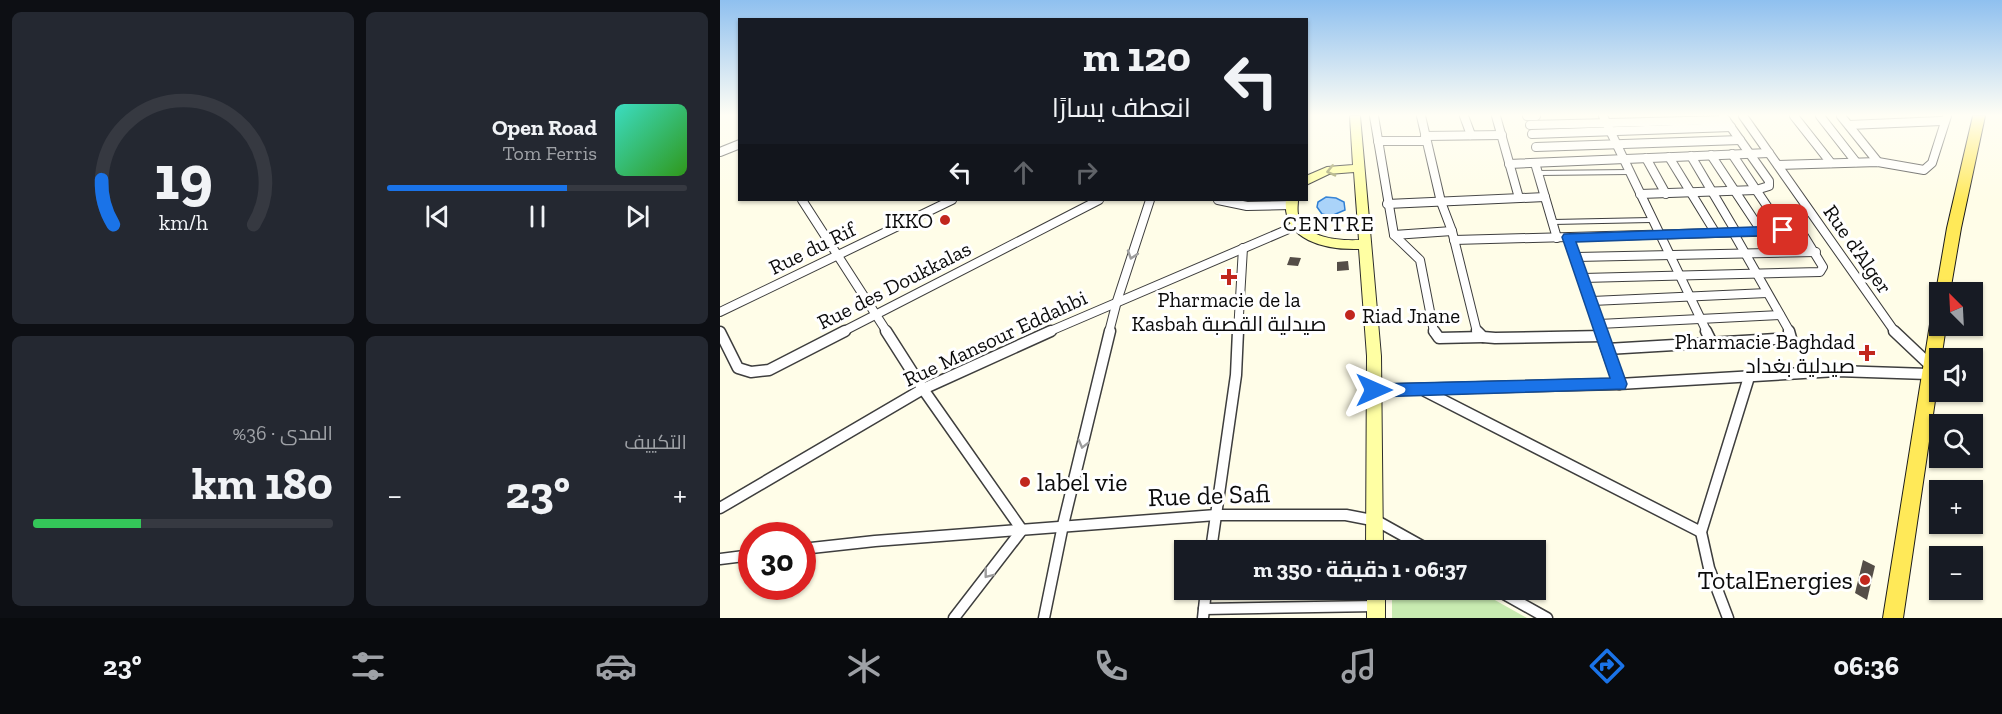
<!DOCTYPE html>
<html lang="ar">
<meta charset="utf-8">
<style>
body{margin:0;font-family:"Zilla Slab",Cairo,serif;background:#242831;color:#f1f3f6;direction:rtl;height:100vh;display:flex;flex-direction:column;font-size:22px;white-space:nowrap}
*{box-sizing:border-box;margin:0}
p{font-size:20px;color:#9ea1a6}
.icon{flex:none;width:33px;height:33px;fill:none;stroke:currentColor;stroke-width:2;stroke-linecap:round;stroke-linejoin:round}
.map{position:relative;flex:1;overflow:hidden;direction:ltr}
.panel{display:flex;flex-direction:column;gap:12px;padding:12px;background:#0d0f14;width:720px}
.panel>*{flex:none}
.hud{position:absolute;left:18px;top:18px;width:570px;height:183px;border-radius:0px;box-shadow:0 2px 4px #0004;direction:rtl;background:#171b24;color:#f1f3f6;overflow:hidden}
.needle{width:39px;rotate:336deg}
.buttons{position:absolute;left:1209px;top:282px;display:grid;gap:12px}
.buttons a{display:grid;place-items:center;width:54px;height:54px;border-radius:0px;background:#171b24;box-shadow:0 2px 4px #0004;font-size:30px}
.speed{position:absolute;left:18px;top:522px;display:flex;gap:12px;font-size:30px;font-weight:700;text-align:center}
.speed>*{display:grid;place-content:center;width:78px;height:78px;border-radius:50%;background:#171b24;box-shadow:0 2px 4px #0004;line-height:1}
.speed .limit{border:9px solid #d22;background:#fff;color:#111}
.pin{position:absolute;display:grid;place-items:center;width:51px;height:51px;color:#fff;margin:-26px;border-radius:12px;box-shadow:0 3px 9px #0006}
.me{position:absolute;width:66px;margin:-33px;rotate:90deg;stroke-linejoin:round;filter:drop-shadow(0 0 4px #0008)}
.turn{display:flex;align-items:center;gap:21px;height:126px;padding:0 18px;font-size:27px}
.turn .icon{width:78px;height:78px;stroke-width:2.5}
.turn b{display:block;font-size:42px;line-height:51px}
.lanes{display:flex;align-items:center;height:57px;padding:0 18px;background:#0003;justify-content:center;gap:30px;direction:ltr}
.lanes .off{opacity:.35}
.big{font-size:45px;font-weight:700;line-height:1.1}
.panel .widget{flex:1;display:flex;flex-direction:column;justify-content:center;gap:9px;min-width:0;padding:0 21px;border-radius:9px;background:#242831}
.panel .dial{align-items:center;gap:0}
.dial svg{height:156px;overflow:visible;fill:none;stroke:#363941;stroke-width:7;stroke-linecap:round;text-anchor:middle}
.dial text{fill:#f1f3f6;stroke:none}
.song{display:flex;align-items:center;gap:18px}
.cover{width:72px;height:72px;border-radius:9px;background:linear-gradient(135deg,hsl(170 70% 55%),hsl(110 70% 35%))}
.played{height:6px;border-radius:3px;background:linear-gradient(90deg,#1a73e8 60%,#363941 60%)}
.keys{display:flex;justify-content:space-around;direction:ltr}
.heat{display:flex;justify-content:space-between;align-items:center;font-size:33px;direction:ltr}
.charge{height:9px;border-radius:4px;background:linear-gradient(90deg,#34c759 36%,#363941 0)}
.panel .tiles{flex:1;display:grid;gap:12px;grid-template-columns:repeat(2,1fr)}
.trip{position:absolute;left:454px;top:540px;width:372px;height:60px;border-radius:0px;background:#171b24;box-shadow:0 2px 4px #0004;font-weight:700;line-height:60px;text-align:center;direction:rtl}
.tabs{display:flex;height:96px;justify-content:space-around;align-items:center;background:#090b0e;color:#9ea1a6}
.tabs .icon{width:42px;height:42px}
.tabs .active{color:#1a73e8}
.tabs b{font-size:27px;color:#f1f3f6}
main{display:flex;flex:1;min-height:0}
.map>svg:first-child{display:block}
.green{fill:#c8ebb1}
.water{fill:#aad3f9;stroke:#2e7fd4;stroke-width:1.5}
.building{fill:#544d47}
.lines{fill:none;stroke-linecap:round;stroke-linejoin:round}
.lane-casing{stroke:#3e3e3e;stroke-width:6}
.street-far1-casing{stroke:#3e3e3e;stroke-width:10}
.street-casing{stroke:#3e3e3e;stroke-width:13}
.secondary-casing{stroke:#2d2d2d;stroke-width:2}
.primary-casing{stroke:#1c1c1c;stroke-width:2}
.lane{stroke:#fff;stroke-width:4}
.street-far1{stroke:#fff;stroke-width:8}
.street{stroke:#fff;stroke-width:10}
.secondary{fill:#ffffa3;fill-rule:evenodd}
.primary{fill:#ffe958;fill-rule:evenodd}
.oneway{stroke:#9d9d66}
.oneway2{stroke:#9d9d9d}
.route{fill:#1a73e8;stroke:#114b97;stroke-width:1.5}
.poi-dot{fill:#c1271d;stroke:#fff;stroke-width:2}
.labels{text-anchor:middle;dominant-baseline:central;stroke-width:6;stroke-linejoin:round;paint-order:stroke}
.poi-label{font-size:21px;fill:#0b0b0b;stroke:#fff;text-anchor:end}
.street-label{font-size:21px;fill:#0b0b0b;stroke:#fff}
.neighbourhood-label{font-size:22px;letter-spacing:1.5px;fill:#0b0b0b;stroke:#fff}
.near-poi-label{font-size:26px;fill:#0b0b0b;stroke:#fff;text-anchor:start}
.near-street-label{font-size:26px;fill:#0b0b0b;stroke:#fff}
</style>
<main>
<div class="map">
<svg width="1282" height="618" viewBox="0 0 1282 618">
<rect width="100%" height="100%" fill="#fffde8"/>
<path class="green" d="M672,590H757L807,618H672Z"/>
<path class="water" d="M606,197L616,198L624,202L625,210L611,216L602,214L597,207L598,202Z"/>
<g class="building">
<path d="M570,257L581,258L578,266L567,265Z"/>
<path d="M628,261L629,270L617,271V262Z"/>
<path d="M1143,560L1155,566L1147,600L1135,593Z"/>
</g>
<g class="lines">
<g class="lane-casing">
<g id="lane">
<path d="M819,173L909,172"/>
<path d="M833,222L931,220"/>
</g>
</g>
<g class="street-far1-casing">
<g id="street-far1">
<path d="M654,116L674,235L700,260L714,332"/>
<path d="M701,116L721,202L732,231L757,332"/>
<path d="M744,116L751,135"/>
<path d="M776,116L799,198"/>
<path d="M807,116H816"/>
<path d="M883,116L987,332"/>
<path d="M1023,116L1175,332"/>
<path d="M1074,116L1111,163"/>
<path d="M1100,116L1136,162"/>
<path d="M1121,116L1158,162"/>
<path d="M810,125L1006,120"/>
<path d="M1129,125L1221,121"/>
<path d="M812,134L1011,127"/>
<path d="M705,136L782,135"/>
<path d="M658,141H706"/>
<path d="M816,147L1020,140"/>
<path d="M0,152L20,144"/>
<path d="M1012,154L1063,230"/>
<path d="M991,155L1042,232"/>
<path d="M971,156L1016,232"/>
<path d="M949,157L995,232"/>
<path d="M926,158L946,194"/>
<path d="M815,163L837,238"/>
<path d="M789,164L1049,153"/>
<path d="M1058,165L1158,162L1204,170L1212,163L1227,116"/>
<path d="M920,194L1036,190L1049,186V181L1003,116"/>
<path d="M82,200L167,332"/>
<path d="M498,200L527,206L571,205"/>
<path d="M667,204L825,197"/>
<path d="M1013,232L1070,332"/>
<path d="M674,235L732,231"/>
<path d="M849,237L880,328"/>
<path d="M734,240L1072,231L1084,236L1103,267L1100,272L863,278"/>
<path d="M856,257L1096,252"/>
<path d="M872,301L1047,293"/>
<path d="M0,312L232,200"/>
<path d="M879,324L1060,315"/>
<path d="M122,332L379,200"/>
<path d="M328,332L578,225"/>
<path d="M389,332L397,301L430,200"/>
<path d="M518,332L523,248"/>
</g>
</g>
<g class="street-casing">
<g id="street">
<path d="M166,331L203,389L302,530L234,618"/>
<path d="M714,331L719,338L763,337"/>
<path d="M757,331L763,337L775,338L883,336"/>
<path d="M986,331L992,343"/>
<path d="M1174,331L1211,366"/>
<path d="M0,332L18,368L31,372L49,370L125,331"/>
<path d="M885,344L899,384"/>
<path d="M887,349L1071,338L1069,331"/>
<path d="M654,390L899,384L1117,371L1208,374"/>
<path d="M705,391L981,532"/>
<path d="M0,508L203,389L331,331"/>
<path d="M82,549L155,541L496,515H626L657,521L709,550"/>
<path d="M491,550L516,375L518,331"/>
<path d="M0,559L32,555"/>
<path d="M777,590L827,618"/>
<path d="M484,609L656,606"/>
<path d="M324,618L343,525L390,331"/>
<path d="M483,618L486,590"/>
<path d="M1008,618L989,568L981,532L1029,377"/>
</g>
</g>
<g class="secondary-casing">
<g id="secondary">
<path d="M630,116H640L661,356L663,550H646L647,356L639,249C606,250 562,241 566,200H578C578,204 577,209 578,214C583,238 619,241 639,240L634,172L609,174L586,185V176L607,167L633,165Z"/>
<rect x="647" y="590" width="18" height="28"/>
</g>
</g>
<g class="primary-casing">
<g id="primary">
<path d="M1253,116H1265L1241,228L1230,292H1220V296L1216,292L1227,228Z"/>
<path d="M1220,306V326H1226L1183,618H1163L1212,312L1215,308Z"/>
</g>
</g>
<use href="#lane" class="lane"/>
<use href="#street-far1" class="street-far1"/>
<use href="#street" class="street"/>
<use href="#secondary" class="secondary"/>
<use href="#primary" class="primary"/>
</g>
<defs><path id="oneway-chevron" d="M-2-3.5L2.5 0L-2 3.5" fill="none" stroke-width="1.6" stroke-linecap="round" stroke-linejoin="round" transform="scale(1.5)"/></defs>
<use class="oneway" href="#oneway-chevron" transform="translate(611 171) rotate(167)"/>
<g class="oneway2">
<use href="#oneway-chevron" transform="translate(412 255) rotate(108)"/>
<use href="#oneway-chevron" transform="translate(363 444) rotate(104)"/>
<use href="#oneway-chevron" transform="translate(268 574) rotate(128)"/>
</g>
<linearGradient id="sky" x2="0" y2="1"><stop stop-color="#8fc0ef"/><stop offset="0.57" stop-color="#fffef5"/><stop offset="1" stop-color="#fffef5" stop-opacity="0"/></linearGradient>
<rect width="1282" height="202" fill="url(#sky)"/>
<path class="route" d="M1063,226L1069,230L1063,235L856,242L907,384L905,389L654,397L649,395L647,390L649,386L654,384L890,378L842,237L844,234Z"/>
<g class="poi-dot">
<circle cx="225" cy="220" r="6"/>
<path d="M506 268h6v6h6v6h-6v6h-6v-6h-6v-6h6z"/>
<circle cx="630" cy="315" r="6"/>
<path d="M1144 344h6v6h6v6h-6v6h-6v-6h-6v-6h6z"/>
<circle cx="305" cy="482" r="6"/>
<circle cx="1145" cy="580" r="6"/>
</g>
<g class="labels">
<g class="poi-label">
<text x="213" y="220">IKKO</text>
<text x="509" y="299" text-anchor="middle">Pharmacie de la<tspan x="509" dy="24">Kasbah صيدلية القصبة</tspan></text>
<text x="642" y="315" text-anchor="start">Riad Jnane</text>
<text x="1135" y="341">Pharmacie Baghdad<tspan x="1135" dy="24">صيدلية بغداد</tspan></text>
</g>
<g class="street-label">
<text transform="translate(92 248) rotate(-26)">Rue du Rif</text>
<text transform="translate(1138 249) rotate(55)">Rue d'Alger</text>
<text transform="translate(174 285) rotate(-27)">Rue des Doukkalas</text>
<text transform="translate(275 338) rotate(-25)">Rue Mansour Eddahbi</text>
</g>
<g class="neighbourhood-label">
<text x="609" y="223">CENTRE</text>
</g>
<g class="near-poi-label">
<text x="317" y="482">label vie</text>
<text x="1133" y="580" text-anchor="end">TotalEnergies</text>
</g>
<g class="near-street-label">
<text transform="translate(489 495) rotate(-2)">Rue de Safi</text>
</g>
</g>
</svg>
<div class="buttons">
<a><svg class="needle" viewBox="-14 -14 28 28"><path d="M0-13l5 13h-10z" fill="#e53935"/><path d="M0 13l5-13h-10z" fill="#9ea1a6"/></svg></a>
<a><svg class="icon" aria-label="sound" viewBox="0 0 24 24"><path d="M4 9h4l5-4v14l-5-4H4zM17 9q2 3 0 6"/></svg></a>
<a><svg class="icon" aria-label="search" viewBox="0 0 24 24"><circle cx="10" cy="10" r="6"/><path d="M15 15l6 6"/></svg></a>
<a>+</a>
<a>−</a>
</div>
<div class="speed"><div class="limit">30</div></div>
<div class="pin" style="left:1063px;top:230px;background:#d93025"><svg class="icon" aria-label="arrive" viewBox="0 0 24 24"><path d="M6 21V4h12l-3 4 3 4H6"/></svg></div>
<svg class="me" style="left:654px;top:390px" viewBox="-20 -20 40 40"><path d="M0-17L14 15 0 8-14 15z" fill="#1a73e8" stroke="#fff" stroke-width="4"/></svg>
<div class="trip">06:37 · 1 دقيقة · 350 m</div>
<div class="hud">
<div class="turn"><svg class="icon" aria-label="left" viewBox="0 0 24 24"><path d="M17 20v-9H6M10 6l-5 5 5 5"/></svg><div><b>120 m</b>انعطف يسارًا</div></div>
<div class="lanes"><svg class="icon" aria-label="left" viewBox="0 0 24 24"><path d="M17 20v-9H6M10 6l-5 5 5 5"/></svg><svg class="icon off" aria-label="ahead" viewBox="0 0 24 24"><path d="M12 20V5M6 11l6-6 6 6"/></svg><svg class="icon off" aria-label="right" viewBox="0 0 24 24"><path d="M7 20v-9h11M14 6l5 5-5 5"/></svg></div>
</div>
</div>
<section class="panel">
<div class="tiles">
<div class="widget">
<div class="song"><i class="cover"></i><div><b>Open Road</b><p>Tom Ferris</p></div></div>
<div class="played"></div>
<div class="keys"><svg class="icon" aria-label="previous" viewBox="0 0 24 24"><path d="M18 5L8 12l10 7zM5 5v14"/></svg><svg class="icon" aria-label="pause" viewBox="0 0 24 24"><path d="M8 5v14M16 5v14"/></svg><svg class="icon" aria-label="next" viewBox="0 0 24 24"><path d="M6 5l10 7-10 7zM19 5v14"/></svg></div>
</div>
<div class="widget dial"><svg viewBox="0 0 100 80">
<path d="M14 69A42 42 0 1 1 86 69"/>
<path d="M14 69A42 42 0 0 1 8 46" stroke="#1a73e8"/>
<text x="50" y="56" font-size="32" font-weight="700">19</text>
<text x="50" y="72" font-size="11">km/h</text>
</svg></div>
<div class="widget"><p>التكييف</p>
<div class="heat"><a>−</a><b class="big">23°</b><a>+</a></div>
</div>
<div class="widget"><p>المدى · 36%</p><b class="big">180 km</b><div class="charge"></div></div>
</div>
</section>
</main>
<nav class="tabs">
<b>06:36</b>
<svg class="icon active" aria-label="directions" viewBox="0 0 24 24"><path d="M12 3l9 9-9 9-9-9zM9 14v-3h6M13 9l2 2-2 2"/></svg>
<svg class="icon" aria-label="music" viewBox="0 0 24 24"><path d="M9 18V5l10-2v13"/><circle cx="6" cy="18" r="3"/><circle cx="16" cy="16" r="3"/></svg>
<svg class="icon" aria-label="phone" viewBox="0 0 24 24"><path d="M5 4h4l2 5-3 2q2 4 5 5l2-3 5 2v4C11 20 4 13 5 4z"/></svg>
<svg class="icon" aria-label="climate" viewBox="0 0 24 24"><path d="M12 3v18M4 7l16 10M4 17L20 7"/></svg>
<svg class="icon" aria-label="car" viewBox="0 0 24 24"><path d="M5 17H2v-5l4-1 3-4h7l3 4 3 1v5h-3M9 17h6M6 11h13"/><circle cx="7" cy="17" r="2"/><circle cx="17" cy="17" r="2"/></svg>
<svg class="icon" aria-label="filters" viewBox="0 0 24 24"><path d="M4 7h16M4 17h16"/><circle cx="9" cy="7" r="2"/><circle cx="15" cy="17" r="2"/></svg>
<b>23°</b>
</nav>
